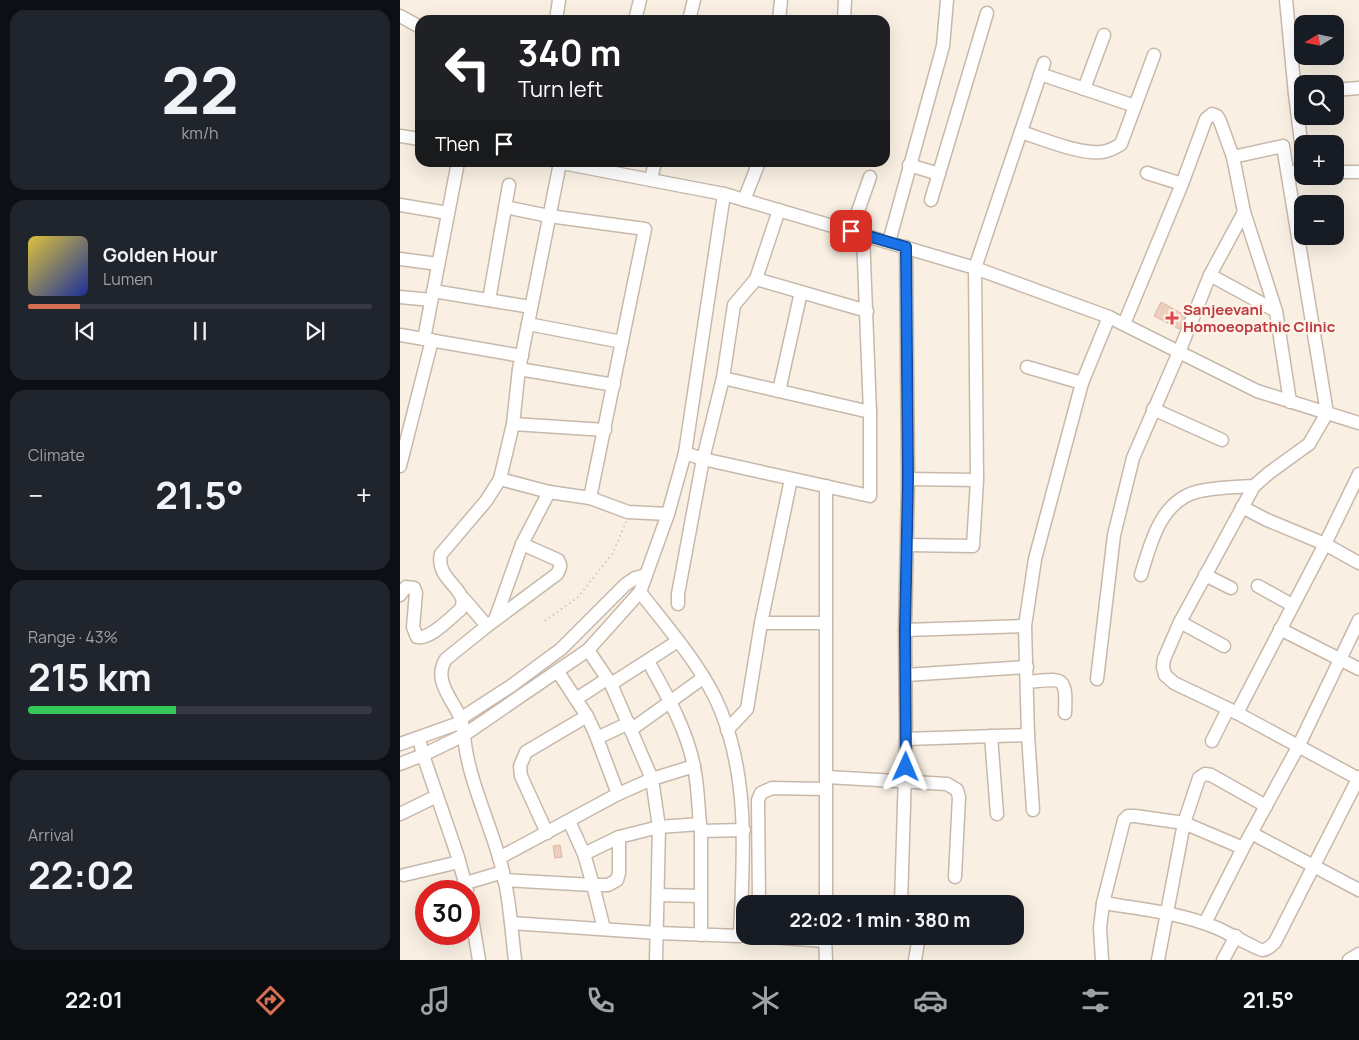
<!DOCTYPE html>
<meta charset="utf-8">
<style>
body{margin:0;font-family:Manrope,sans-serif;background:#20242c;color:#f1f3f6;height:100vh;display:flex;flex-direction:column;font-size:19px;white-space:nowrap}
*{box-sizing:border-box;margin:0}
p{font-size:16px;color:#9ea1a6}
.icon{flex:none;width:28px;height:28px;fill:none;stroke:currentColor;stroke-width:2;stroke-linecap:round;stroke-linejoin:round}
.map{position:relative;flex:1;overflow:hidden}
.side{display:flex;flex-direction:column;gap:10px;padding:10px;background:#0d0f14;width:400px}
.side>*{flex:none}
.guide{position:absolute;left:15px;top:15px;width:475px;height:152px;border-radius:15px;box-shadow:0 5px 20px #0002;background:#202124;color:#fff;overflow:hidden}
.needle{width:32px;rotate:260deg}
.controls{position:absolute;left:894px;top:15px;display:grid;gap:10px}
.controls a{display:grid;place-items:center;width:50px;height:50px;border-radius:10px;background:#171b24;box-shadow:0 5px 20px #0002;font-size:25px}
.speed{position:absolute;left:15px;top:880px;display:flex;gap:10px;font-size:25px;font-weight:700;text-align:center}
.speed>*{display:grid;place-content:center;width:65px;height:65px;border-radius:50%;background:#171b24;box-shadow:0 5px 20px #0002;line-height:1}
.speed .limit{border:8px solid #d22;background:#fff;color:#111}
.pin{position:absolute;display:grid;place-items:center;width:42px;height:42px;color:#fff;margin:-21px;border-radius:10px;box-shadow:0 2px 8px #0006}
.me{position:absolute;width:55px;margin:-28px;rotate:1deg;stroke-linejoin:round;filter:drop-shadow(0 0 4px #0008)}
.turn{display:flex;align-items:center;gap:18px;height:105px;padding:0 20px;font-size:22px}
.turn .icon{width:65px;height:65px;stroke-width:2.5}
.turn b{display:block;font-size:35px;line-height:42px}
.then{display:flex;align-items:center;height:48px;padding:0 20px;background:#0003;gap:10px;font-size:19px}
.big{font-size:38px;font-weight:700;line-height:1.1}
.side .card{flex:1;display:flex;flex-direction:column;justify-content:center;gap:8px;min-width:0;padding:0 18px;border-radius:15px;background:#20242c}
.side .dial{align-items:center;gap:0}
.dial b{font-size:65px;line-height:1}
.song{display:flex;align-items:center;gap:15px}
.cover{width:60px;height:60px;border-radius:8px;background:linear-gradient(135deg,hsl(50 70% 55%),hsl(230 70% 35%))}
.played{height:5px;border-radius:2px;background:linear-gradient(90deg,#d76f54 15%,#363941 15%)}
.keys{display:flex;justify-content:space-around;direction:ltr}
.heat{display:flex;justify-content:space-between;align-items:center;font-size:28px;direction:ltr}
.charge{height:8px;border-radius:4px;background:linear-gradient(90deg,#34c759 43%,#363941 0)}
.trip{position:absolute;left:336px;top:895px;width:288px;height:50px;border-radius:15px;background:#171b24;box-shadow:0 5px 20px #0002;font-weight:700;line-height:50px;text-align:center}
.tabs{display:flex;height:80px;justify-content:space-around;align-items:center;background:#090b0e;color:#9ea1a6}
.tabs .icon{width:35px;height:35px}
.tabs .selected{color:#d76f54}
.tabs b{font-size:22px;color:#f1f3f6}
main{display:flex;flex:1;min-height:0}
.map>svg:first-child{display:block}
.building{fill:#eccfbd;stroke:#dcb6a0}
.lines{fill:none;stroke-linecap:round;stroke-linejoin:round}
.street-casing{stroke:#c8b8ab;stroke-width:15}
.path{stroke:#d0b2a1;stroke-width:2;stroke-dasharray:1 4;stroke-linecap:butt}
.street{stroke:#fff;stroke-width:12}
.route-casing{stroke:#114b97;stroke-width:12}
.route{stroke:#1a73e8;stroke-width:9}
.health-dot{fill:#e0444e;stroke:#fdf4e8;stroke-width:2}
.labels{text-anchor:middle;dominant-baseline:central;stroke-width:4.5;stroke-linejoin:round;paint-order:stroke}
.health-label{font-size:15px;font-weight:bold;fill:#be3a42;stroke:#fdf4e8;text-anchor:start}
</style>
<main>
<section class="side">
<div class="card dial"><b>22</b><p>km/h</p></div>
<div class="card">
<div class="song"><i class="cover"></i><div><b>Golden Hour</b><p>Lumen</p></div></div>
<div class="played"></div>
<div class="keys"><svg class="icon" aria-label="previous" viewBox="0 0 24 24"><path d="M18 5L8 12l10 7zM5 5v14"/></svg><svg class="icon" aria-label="pause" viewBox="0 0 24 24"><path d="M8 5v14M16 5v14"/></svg><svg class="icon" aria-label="next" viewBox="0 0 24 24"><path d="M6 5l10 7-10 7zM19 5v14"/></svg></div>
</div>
<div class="card"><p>Climate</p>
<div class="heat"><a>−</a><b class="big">21.5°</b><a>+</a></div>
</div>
<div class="card"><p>Range · 43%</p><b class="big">215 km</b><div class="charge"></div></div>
<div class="card"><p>Arrival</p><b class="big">22:02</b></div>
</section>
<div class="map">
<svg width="959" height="960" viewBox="0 0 959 960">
<rect width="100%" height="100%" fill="#f9f0e3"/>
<g class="building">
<path d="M761,302L786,316L779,329L754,316Z"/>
<path d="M160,845L162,857L155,858L153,846Z"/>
</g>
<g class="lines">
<g class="street-casing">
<g id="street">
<path d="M886,0L895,94L902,93"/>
<path d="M0,16L20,27"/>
<path d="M156,20L159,0"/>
<path d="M235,20L240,0"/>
<path d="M289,20L294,0"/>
<path d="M379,20L381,0"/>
<path d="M444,20L445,0"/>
<path d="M640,74L735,106"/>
<path d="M684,89L704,35"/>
<path d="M935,90L959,88"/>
<path d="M895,94L902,150"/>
<path d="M621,132C643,139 681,155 702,152C709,151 715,148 721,144L754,55"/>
<path d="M0,136L20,139"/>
<path d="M833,157L883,146L927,413L909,444L869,473L854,486L780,622L764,659L763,667L765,675L774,683L837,713L959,779"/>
<path d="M157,162L324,194L575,268L709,317L857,391L959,423"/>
<path d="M509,165L539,174"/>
<path d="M888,172H902"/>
<path d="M935,172H959"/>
<path d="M747,173L782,184"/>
<path d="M251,179L255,162"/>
<path d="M344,200L359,162"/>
<path d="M531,200L587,13"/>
<path d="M0,205L48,213"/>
<path d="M105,207L149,216L245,229L190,498"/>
<path d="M451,231L470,177"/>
<path d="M489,242L543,46L547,0"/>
<path d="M0,259L38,264"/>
<path d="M810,275L876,311"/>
<path d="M356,279L467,311"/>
<path d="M33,291L131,307"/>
<path d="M0,297L31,300"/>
<path d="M89,300L109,185"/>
<path d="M128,324L222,342"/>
<path d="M724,324L782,184L806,119L812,114L817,116L820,121L833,157L844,212L876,311L890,402"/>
<path d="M0,335L122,356"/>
<path d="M24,339L58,162"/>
<path d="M627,367L682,383"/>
<path d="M119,369L214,385"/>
<path d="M323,378L470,412"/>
<path d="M379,391L401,292"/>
<path d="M753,409L822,440"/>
<path d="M113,424L205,430"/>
<path d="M285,453L303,459L470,496V412L463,235"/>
<path d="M0,466L32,340"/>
<path d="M100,479L149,492L190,498L228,512L268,514"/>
<path d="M508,479L577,480"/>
<path d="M426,486V904"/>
<path d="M842,507L867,520L925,544L959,563"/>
<path d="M507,545L573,546L577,480L575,268L644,63"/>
<path d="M741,575C750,545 760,502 796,492C814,487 835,487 854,486"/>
<path d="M805,575L831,588"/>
<path d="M858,586L892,605"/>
<path d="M0,595L6,587L14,588L16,593L13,627L17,637C30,640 50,618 60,610C73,591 34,580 41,554L86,501L100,479L113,424L119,369L160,163"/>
<path d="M64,599L87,626"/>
<path d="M278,604V594L303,459L323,378L334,305L356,279L379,210"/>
<path d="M95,620L122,544L149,492"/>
<path d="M780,622L824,646"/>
<path d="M361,623H426"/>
<path d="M880,629L959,669"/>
<path d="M505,630L625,626"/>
<path d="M188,650L211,684L252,779L259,827L256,960"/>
<path d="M248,661C266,694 287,729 294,767C298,785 298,805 300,824"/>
<path d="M506,675L627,667"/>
<path d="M697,679L714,535L733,458L779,352L810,275L844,212"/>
<path d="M628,682C662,679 667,674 665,713"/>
<path d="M211,684L278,641"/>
<path d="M176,699L207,679"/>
<path d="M837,713L925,544L959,474"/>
<path d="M60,719L111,686L161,649L225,585L235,578L246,575"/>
<path d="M232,729L303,678"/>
<path d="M327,730L347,709L361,623L391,479"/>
<path d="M591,736L597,814"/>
<path d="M19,738L23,755L58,857L67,891"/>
<path d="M197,738L229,723"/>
<path d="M506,739L628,735"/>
<path d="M812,741L828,709"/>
<path d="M0,744L62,722"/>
<path d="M0,764L23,755L64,735C63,730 63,724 61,719C53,700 32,680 46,659L87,626L157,574C160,568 162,566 158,560L122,544"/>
<path d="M427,777L547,784L557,790L559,797L555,877"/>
<path d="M218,794L252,779L294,766"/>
<path d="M633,810L628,735L625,626L635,559L682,383L709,317"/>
<path d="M0,814L37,796"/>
<path d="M301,831V935"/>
<path d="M147,833L121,776L120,766L126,752L187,716"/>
<path d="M851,833L959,890"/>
<path d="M184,854L219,837L259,827L300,824L301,831L344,830"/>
<path d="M99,858L218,794L195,733L187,716L158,672"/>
<path d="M4,875L59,862"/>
<path d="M104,880L193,885L184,854L169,821"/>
<path d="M66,883L103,872"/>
<path d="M258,895L301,896"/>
<path d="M69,900L79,960"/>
<path d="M426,902L445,904"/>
<path d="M703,903C742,909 781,913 817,928C824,931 859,950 862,950C868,950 872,945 875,942L959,777"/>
<path d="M359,904L358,800L361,793L372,788L425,789"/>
<path d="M501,904L506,739L505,630L508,479L506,247"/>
<path d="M111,923L258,933L340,936C343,860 350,783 321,711C305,670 267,627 240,592"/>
<path d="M805,923L843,848L898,747L959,620"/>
<path d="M204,929L193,885H208L217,880L219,873V837"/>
<path d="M354,936L425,941"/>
<path d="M425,936L426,960"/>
<path d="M115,960C111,926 109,890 99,857C88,819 67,775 64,735L188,650L240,592L268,514L285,453L324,194"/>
<path d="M515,960L519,936"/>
<path d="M702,960L700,928L703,903L724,820L728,816H735L784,823L843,848"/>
<path d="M758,960L784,823L799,778L805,774L811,775L866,806"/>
<path d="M823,960L836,936"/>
<path d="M949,960L959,954"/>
</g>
</g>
<path class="path" d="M145,621L178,597L213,553L226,522"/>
<use href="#street" class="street"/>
</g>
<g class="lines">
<g class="route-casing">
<path id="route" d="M451,231L506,247L508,479L505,630L506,767"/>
</g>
<use href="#route" class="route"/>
</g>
<path class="health-dot" d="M769.5 310.5h5v5h5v5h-5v5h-5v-5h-5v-5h5z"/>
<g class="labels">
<g class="health-label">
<text x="783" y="309">Sanjeevani<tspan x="783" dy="17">Homoeopathic Clinic</tspan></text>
</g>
</g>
</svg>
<div class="controls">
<a><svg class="needle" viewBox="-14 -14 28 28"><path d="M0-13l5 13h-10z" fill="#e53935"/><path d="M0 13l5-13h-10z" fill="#9ea1a6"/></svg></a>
<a><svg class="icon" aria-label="search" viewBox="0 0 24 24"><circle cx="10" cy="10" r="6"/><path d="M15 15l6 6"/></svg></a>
<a>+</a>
<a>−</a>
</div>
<div class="speed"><div class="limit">30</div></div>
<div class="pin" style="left:451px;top:231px;background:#d93025"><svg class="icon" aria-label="arrive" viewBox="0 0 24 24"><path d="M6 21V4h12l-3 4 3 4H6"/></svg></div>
<svg class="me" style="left:506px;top:767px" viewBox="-20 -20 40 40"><path d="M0-17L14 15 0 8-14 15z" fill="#1a73e8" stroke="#fff" stroke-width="4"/></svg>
<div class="trip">22:02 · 1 min · 380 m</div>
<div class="guide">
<div class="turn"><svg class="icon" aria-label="left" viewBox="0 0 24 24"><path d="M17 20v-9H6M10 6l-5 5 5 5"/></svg><div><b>340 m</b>Turn left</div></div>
<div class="then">Then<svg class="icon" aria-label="arrive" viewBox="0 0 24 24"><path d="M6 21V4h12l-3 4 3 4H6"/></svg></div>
</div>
</div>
</main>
<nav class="tabs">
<b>22:01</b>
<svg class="icon selected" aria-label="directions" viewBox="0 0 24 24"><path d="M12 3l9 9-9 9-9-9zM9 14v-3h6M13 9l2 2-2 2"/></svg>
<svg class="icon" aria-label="music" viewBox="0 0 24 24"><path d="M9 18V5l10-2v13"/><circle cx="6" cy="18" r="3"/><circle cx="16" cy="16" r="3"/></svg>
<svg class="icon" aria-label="phone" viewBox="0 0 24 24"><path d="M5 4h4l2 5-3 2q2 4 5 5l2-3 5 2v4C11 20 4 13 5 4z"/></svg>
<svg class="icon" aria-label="climate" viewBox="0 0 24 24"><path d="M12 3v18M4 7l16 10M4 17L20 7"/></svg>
<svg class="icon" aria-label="car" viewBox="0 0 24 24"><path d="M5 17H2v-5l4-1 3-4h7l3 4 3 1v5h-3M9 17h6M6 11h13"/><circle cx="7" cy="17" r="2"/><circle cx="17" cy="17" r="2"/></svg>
<svg class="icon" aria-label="filters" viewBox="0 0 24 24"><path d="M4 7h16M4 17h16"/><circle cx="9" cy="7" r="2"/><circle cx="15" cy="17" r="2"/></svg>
<b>21.5°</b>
</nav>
